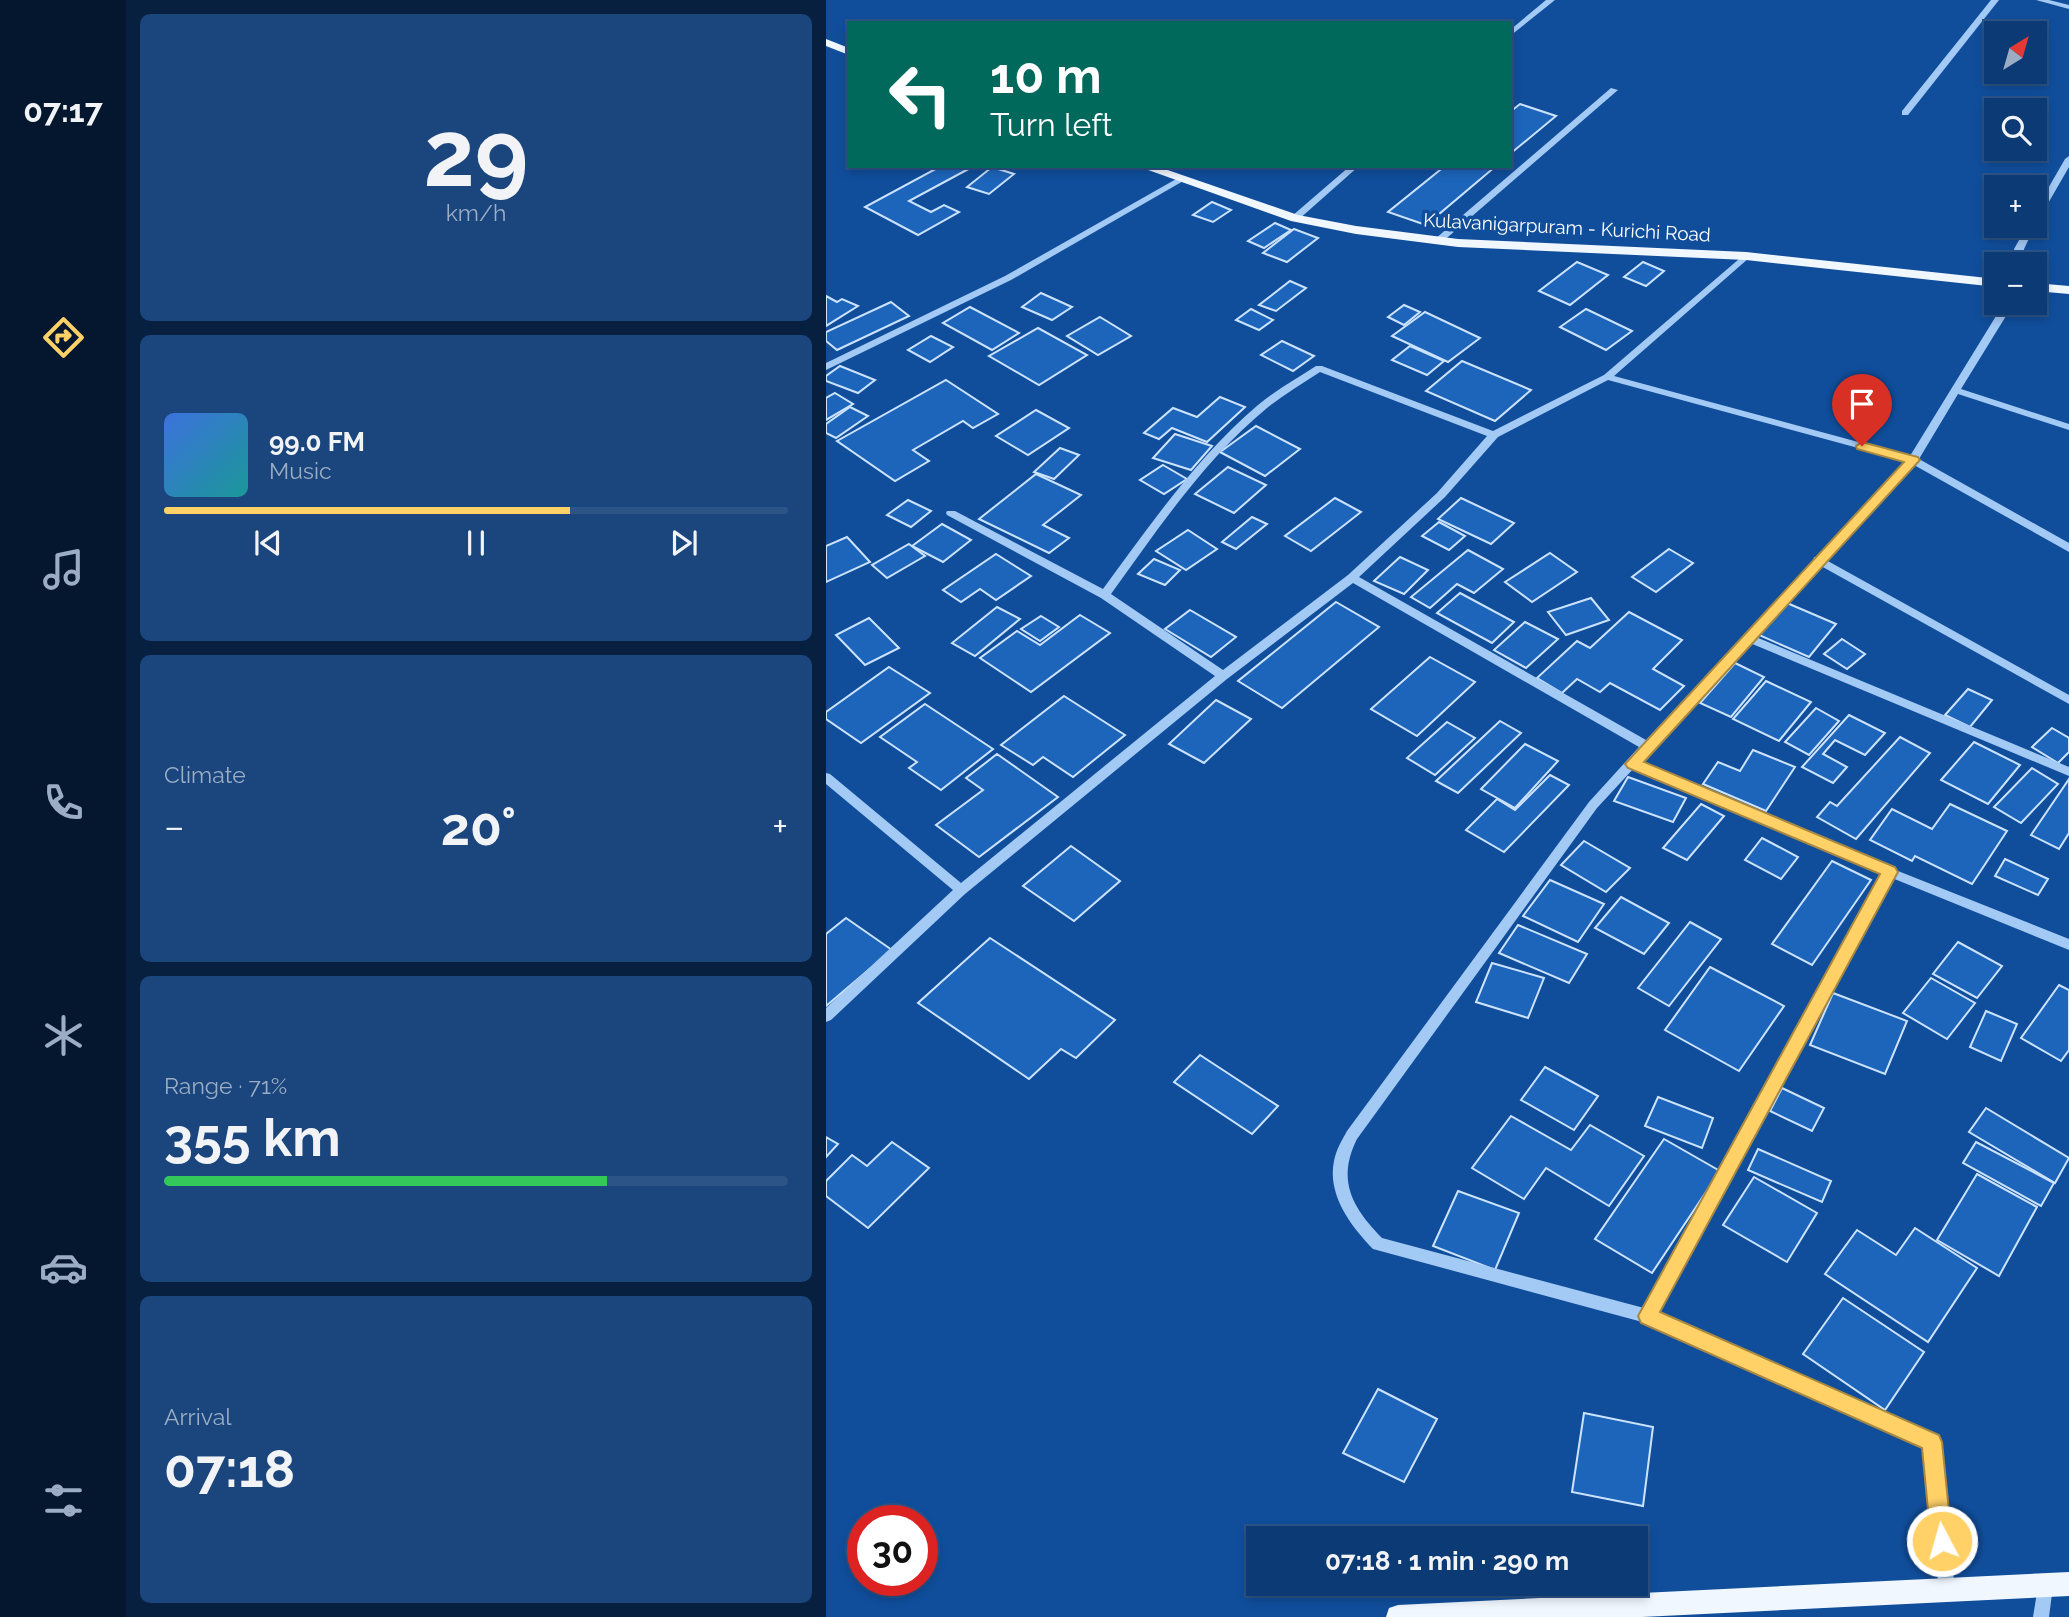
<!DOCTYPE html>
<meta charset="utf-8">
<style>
body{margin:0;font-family:Raleway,sans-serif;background:#1a457d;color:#f1f3f6;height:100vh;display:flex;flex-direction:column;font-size:26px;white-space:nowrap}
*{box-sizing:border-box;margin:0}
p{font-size:23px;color:#9aadc5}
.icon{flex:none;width:38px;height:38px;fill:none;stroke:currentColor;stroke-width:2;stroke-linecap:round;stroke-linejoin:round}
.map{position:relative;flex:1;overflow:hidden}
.side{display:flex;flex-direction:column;gap:14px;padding:14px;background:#072040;width:700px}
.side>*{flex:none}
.hud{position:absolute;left:21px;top:21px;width:665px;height:147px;border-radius:0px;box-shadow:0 4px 10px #0003,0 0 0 2px #2c5487;background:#00695c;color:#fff;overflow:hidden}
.needle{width:46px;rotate:37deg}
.controls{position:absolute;left:1158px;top:21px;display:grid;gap:14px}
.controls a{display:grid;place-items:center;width:63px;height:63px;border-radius:0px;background:#0c3a75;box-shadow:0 4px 10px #0003,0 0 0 2px #2c5487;font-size:35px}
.speed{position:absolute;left:21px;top:1505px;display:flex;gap:14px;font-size:35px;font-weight:700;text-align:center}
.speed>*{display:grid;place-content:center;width:91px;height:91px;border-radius:50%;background:#0c3a75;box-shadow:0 4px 10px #0003,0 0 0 2px #2c5487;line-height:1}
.speed .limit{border:10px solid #d22;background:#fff;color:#111}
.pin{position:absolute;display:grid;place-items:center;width:60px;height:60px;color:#fff;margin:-72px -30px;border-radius:50% 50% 50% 0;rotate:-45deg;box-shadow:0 0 7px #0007}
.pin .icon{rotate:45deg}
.me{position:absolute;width:77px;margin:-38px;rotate:354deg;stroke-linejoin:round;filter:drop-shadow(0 0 5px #0008)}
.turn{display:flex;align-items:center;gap:24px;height:147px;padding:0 28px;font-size:32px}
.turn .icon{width:91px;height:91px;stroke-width:2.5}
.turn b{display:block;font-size:49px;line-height:60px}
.big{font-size:52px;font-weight:700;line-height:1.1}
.side .tile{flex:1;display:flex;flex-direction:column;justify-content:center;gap:10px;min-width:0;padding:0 24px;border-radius:10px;background:#1a457d}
.side .dial{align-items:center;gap:0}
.dial b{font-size:91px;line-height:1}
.song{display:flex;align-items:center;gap:21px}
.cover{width:84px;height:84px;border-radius:10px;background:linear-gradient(135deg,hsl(220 70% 55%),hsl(180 70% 35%))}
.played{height:7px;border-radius:4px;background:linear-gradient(90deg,#ffd167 65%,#2c5487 65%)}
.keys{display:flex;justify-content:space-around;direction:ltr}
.heat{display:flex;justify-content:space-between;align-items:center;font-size:38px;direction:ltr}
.charge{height:10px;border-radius:5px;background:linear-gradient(90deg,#34c759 71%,#2c5487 0)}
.trip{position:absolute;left:420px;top:1526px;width:402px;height:70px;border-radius:0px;background:#0c3a75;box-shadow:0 4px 10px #0003,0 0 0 2px #2c5487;font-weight:700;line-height:70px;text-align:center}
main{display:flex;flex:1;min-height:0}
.tab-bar{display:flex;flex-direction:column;width:126px;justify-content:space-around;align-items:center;background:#05172f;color:#9aadc5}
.tab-bar .icon{width:49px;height:49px}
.tab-bar .on{color:#ffd167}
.tab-bar b{font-size:32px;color:#f1f3f6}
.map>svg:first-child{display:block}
.building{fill:#1d65bb;stroke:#cce3fe;stroke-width:2}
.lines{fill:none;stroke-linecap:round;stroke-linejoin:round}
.minor{fill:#a3c9f5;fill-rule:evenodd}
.major{fill:#f1f7ff;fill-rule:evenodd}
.route{fill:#ffd167;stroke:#a68843;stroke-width:2}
.labels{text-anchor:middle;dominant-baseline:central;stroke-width:7;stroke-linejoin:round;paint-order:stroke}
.far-street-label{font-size:19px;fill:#fff;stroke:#104e9c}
</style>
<main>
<nav class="tab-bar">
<b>07:17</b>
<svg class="icon on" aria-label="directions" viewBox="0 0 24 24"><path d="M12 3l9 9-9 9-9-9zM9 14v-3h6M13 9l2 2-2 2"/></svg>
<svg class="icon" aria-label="music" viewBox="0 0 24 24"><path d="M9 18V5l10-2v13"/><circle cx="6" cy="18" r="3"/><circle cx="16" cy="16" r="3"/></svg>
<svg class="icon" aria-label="phone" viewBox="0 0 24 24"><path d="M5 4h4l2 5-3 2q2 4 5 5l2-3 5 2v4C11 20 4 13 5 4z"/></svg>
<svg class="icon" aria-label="climate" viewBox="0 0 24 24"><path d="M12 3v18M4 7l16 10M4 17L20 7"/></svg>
<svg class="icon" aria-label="car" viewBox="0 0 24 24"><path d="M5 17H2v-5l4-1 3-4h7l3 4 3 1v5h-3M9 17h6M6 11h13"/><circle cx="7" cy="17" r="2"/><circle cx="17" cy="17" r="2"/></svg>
<svg class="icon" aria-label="filters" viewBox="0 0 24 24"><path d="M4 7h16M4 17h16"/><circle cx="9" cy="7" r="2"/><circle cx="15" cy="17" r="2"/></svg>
</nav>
<section class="side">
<div class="tile dial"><b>29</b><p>km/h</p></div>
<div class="tile">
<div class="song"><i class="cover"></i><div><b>99.0 FM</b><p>Music</p></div></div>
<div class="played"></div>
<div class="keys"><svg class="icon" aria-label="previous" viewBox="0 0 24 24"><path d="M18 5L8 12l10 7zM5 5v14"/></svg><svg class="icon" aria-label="pause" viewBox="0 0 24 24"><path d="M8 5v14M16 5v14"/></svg><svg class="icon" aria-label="next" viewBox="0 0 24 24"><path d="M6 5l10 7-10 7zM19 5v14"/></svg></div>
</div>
<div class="tile"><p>Climate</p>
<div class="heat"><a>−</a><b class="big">20°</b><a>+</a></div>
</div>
<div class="tile"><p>Range · 71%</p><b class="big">355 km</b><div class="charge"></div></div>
<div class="tile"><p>Arrival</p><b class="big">07:18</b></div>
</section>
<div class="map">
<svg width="1243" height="1617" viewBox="0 0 1243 1617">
<rect width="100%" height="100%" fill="#104e9c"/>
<g class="building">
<path d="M694,104L730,116L684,154V112Z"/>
<path d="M115,166H148L83,201L105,212L118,205L133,212L92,235L39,207Z"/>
<path d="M619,166H670L600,225L562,212Z"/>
<path d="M166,167L188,174L163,194L141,187Z"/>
<path d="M386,202L405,210L387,222L367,215Z"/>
<path d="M449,223L465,230L438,248L422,241Z"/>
<path d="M468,229L492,238L461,262L437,253Z"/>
<path d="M751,262L782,275L744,305L713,291Z"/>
<path d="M817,262L838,271L820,286L798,277Z"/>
<path d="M464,281L480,288L450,311L433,305Z"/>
<path d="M215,293L246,307L226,320L196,307Z"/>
<path d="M0,296L11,302L16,299L32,306L0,326Z"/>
<path d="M65,302L83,316L11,350L0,341V332Z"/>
<path d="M578,305L594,312L578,325L562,317Z"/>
<path d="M144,307L193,333L166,350L117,323Z"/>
<path d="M425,309L447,320L433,330L410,320Z"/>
<path d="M760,309L806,331L780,350L734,327Z"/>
<path d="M599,312L654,338L622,362L566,336Z"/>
<path d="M274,317L305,336L272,355L241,336Z"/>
<path d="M212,328L261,355L213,385L163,356Z"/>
<path d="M105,336L127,347L104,362L82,350Z"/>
<path d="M456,341L488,356L467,371L435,355Z"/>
<path d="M584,346L618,361L601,375L566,360Z"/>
<path d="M636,361L705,390L669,421L600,391Z"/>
<path d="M14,366L49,380L32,393L0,381V376Z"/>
<path d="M120,380L172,414L147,428L137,421L87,450L103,461L69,481L11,441Z"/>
<path d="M9,393L27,404L0,420V398Z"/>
<path d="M394,397L419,407L381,442L346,428L333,439L318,433L347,408L371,417Z"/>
<path d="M24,407L42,416L10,438L0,433V424Z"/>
<path d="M210,410L243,428L202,455L170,436Z"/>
<path d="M430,426L474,449L439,476L394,452Z"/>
<path d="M349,434L386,446L365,470L327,458Z"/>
<path d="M234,448L253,455L228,479L208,472Z"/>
<path d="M337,465L361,479L338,494L314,480Z"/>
<path d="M402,467L440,485L408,513L369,494Z"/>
<path d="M210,474L255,495L217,525L243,538L223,553L153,519Z"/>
<path d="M509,498L535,512L485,551L459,536Z"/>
<path d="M635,498L688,523L665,544L612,519Z"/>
<path d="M82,500L105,511L85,527L61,515Z"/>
<path d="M426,517L441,524L410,549L396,542Z"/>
<path d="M613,522L639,536L623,550L596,536Z"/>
<path d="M116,524L145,540L117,562L86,546Z"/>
<path d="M362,530L391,549L360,570L330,551Z"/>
<path d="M21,537L44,562L0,582V546Z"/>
<path d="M83,544L99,556L61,578L46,565Z"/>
<path d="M843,549L867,563L830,592L806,577Z"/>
<path d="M642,550L677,569L648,593L631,584L604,608L585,597Z"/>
<path d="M724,553L751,572L706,602L679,582Z"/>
<path d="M170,554L205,576L170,600L154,589L135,602L117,590Z"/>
<path d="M574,557L602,570L578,594L548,581Z"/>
<path d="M328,559L354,570L339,585L312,574Z"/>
<path d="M634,593L688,622L666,643L611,613Z"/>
<path d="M765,598L783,620L740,635L722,612Z"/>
<path d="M510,602L553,627L456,708L412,681Z"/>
<path d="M961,603L1010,624L983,657L933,635Z"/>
<path d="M171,607L194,619L149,656L126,643Z"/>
<path d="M364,610L410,637L385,657L339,629Z"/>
<path d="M803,612L856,640L827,669L858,686L834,710L784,683L774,692L751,679L736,693L711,678L751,641L764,648Z"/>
<path d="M254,615L284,633L205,692L154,658L191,631L214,645Z"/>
<path d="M215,616L233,627L214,641L195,629Z"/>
<path d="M43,618L73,648L39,665L10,635Z"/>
<path d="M699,622L732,639L700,668L668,650Z"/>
<path d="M1016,639L1039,654L1021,669L998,654Z"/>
<path d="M604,657L649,682L591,736L545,709Z"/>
<path d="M909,663L938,677L905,717L874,703Z"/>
<path d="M63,667L104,693L35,743L0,719V712Z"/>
<path d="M940,681L985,702L953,741L907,719Z"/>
<path d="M1142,689L1166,700L1144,727L1119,715Z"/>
<path d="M238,696L299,735L247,777L217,757L207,765L175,745Z"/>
<path d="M390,700L425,719L378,763L343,744Z"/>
<path d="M99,704L167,749L115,790L83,768L91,762L54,737Z"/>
<path d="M990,708L1013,721L983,755L959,742Z"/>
<path d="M1023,715L1059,733L1039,755L1009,740L997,754L1021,767L1007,783L976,767Z"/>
<path d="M674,721L695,733L632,793L610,781Z"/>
<path d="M621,722L649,738L609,775L581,758Z"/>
<path d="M1226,728L1243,738V752L1232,763L1206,747Z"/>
<path d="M1074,737L1104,753L1030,839L991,817L1004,802L1011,806Z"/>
<path d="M1148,742L1194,765L1162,804L1115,780Z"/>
<path d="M699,744L732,761L689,808L655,789Z"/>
<path d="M927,750L969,767L940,811L877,784L892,762L914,771Z"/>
<path d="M171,754L232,797L153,857L110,825L157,790L140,778Z"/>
<path d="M1206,768L1232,784L1195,823L1168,807Z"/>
<path d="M724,775L743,785L678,852L640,830L671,799L689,810Z"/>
<path d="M802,777L860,798L847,822L788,801Z"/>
<path d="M1243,779V833L1233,849L1205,835Z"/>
<path d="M875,804L898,816L861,860L837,848Z"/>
<path d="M1124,804L1181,831L1146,884L1089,856L1086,861L1044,840L1066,809L1106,829Z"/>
<path d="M936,838L972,857L955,879L919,860Z"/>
<path d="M758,841L804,868L780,892L735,865Z"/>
<path d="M245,846L294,881L248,921L197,886Z"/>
<path d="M1179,859L1222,879L1212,895L1169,876Z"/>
<path d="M1006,861L1045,880L986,965L946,944Z"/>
<path d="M724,880L778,904L752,942L697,916Z"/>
<path d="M795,897L843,923L818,954L769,928Z"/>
<path d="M20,918L66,950L0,1006V934Z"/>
<path d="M864,922L895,939L843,1006L812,988Z"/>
<path d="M692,925L761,954L743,983L673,953Z"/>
<path d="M164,938L289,1020L250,1058L235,1049L203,1079L92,1003Z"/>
<path d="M1132,942L1176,966L1151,998L1107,974Z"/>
<path d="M666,963L718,978L702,1018L650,1002Z"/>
<path d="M884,967L958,1006L913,1071L839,1030Z"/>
<path d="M1105,978L1149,1003L1121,1039L1077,1013Z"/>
<path d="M1233,985L1243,990V1050L1235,1061L1195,1038Z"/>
<path d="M1007,993L1081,1021L1059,1074L984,1045Z"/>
<path d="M1160,1011L1191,1024L1175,1061L1144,1047Z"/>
<path d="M374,1055L452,1106L426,1134L348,1082Z"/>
<path d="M719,1067L772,1096L748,1130L695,1100Z"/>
<path d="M956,1088L998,1108L986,1131L944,1111Z"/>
<path d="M832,1097L887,1118L876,1148L819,1126Z"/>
<path d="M1160,1108L1243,1158L1229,1183L1143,1132Z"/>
<path d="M685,1116L745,1150L764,1125L818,1156L783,1206L720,1168L698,1199L646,1168Z"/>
<path d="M0,1137L12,1144L0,1157Z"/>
<path d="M838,1139L894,1171L826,1273L769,1239Z"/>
<path d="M66,1142L103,1168L42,1228L0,1196V1181L26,1155L41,1166Z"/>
<path d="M1150,1142L1228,1183L1215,1206L1137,1163Z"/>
<path d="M932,1149L1005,1181L996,1202L922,1170Z"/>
<path d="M1151,1174L1211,1207L1173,1276L1111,1240Z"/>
<path d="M928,1177L991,1213L961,1262L897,1225Z"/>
<path d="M632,1191L693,1213L669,1270L607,1246Z"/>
<path d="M1089,1228L1151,1268L1102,1342L999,1274L1031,1230L1070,1255Z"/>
<path d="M1017,1298L1098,1352L1059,1410L977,1354Z"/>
<path d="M552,1389L611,1419L578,1482L517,1453Z"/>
<path d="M758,1413L827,1427L817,1506L746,1492Z"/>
</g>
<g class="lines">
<g class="minor">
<path d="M720,0H729L684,36V30Z"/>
<path d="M1165,0H1173L1082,115H1076V111Z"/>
<path d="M1210,0H1223L1243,5V9Z"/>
<path d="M785,88L792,90L615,243H609V239Z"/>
<path d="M1243,156V167L1213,219L1209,222V211L1239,159Z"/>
<path d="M524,166H533L472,220H466V216Z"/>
<path d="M352,178L359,180L185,280L0,370V363L179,276Z"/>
<path d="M1201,226H1209L1198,249V264H1189L1188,249Z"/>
<path d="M920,253L923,254V258L788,376L1084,456L1178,303H1188L1135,389L1243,424V430L1132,394L1093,459L1243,543V552L1088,465L1000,560L1243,695V704L995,566L930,637L1243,767V776L924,643L815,761L1067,869L1243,939V950L1066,878L832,1313L1112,1437L1114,1442L1129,1591L1127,1597L1121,1599L1115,1597L1113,1591L1099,1447L820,1323L547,1249C525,1226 501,1195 508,1161C510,1150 516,1140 521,1131L763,802L813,747L527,583L401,679L139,894L5,1020L0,1022V1008L127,890L0,784V773L4,774L135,883L389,676L275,598L121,515L120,513L121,511H129L277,589C324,525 371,457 432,405C450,390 470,379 490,366H496L667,431L778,375ZM494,372L661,436L611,493L522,575L397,670L285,594C332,529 378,460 441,408C457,395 476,384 494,372ZM782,380L1080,461L991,557H988L987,561L820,740L533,577L619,497L672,437ZM808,768L1055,874L818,1308L556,1238C527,1208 510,1181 531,1139L771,808Z"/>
<path d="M1219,1578L1225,1580L1227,1586L1223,1617H1207L1213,1580Z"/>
</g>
<g class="major">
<path d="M0,39L23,48V55L0,46Z"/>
<path d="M311,166H330L472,215L530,226L632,239L920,252L1171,279V287L920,260L632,247L530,234L465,221Z"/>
<path d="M1209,283L1243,286V294L1209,291Z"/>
<path d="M1243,1572V1596L816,1617H560L563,1608L572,1605Z"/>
</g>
</g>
<path class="route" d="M1036,442L1092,457L1094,460L818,762L1069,867L1072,872L834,1312L1113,1435L1116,1442L1126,1541L1123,1549L1116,1552L1108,1549L1105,1541L1096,1448L815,1323L812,1316L1054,874L802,768L799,764L1078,462L1031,449L1030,446Z"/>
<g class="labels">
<g class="far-street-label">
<text transform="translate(741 227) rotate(3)">Kulavanigarpuram - Kurichi Road</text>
</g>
</g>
</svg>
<div class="controls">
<a><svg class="needle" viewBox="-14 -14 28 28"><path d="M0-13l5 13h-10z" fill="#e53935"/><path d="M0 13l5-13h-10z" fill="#9aadc5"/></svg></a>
<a><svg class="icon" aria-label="search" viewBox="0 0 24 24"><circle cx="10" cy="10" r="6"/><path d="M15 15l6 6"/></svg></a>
<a>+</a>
<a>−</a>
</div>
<div class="speed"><div class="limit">30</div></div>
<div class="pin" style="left:1036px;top:446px;background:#d93025"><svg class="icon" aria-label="arrive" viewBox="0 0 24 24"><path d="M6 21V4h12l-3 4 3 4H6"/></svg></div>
<svg class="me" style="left:1116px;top:1541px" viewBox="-20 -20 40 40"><circle r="17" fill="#ffd167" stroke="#fff" stroke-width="3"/><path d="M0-11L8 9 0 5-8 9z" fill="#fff"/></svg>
<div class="trip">07:18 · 1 min · 290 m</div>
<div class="hud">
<div class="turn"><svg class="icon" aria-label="left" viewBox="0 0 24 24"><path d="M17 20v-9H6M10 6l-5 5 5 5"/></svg><div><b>10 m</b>Turn left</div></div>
</div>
</div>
</main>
